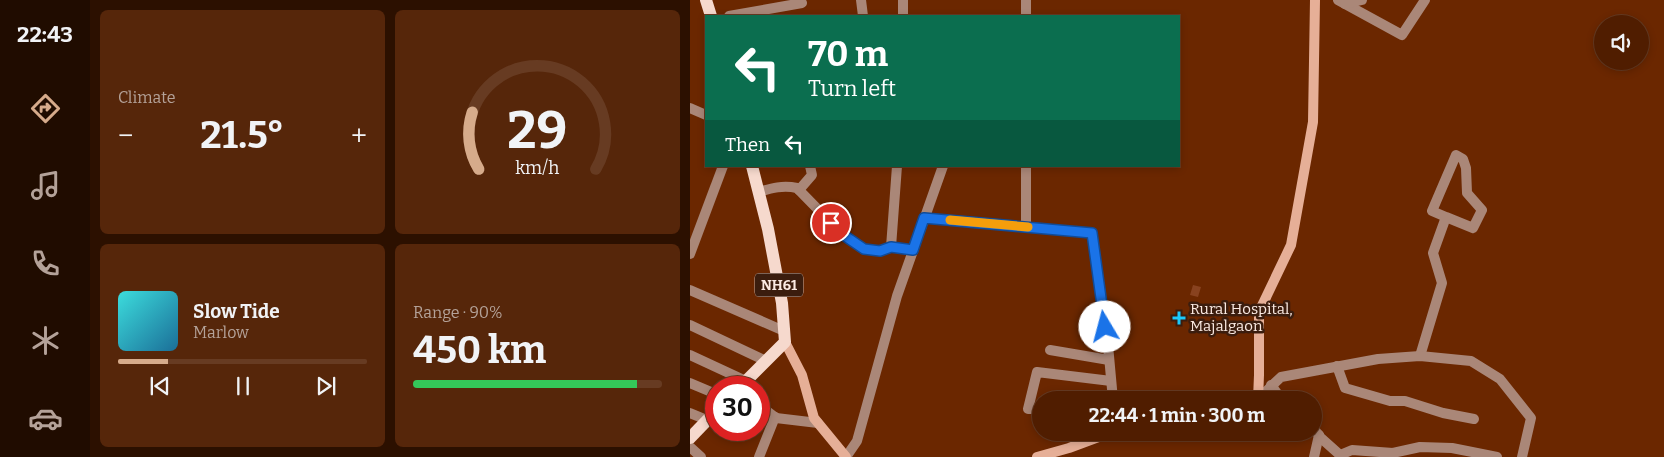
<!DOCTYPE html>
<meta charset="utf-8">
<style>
body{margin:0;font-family:Bitter,serif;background:#56260a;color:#f1f3f6;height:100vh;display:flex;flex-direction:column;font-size:19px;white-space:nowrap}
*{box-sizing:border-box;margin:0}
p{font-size:16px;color:#b4a299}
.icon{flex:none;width:28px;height:28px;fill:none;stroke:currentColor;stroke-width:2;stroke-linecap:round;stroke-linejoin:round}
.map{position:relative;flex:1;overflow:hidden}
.drawer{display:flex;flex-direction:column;gap:10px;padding:10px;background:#2c1000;width:600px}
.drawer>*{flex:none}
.guide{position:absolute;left:15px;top:15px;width:475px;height:152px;border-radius:0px;box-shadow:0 2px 8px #0003,0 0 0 1px #673b22;background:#0b6e4f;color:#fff;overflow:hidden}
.controls{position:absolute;left:904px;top:15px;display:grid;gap:10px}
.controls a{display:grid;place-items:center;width:55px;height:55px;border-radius:50%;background:#501d00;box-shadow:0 2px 8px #0003,0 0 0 1px #673b22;font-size:25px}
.speed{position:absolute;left:15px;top:376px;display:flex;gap:10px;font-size:25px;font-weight:700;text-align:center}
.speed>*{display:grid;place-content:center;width:65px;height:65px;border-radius:50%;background:#501d00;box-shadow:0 2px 8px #0003,0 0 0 1px #673b22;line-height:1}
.speed .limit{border:8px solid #d22;background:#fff;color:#111}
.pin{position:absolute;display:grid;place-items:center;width:42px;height:42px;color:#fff;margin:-21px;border:2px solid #fff;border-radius:50%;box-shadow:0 1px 5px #0007}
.me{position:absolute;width:55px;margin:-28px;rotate:352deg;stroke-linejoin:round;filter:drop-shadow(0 0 4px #0008)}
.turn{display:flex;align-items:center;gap:18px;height:105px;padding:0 20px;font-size:22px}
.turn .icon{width:65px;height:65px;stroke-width:2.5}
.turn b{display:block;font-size:35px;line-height:42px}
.then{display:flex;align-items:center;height:48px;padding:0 20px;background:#0003;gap:10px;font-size:19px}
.big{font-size:38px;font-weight:700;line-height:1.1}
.drawer .widget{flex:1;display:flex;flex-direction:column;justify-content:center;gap:8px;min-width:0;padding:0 18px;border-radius:8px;background:#56260a}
.drawer .dial{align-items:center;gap:0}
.dial svg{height:130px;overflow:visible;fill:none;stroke:#673b22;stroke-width:7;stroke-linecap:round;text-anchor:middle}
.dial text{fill:#f1f3f6;stroke:none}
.song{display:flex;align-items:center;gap:15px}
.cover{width:60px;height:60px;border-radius:8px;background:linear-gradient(135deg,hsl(180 70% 55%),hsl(200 70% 35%))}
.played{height:5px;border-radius:2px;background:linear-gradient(90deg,#d6ab8b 20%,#673b22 20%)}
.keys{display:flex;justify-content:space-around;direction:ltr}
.heat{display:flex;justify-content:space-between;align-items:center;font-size:28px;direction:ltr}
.charge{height:8px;border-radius:4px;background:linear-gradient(90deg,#34c759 90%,#673b22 0)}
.drawer .tiles{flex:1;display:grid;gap:10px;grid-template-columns:repeat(2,1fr)}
.trip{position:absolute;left:342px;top:391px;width:290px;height:50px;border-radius:25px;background:#501d00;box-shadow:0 2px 8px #0003,0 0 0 1px #673b22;font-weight:700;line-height:50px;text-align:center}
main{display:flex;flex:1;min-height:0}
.tab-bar{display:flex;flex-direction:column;width:90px;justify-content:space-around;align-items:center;background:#200c00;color:#b4a299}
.tab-bar .icon{width:35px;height:35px}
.tab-bar .active{color:#d6ab8b}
.tab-bar b{font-size:22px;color:#f1f3f6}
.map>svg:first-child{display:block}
.building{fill:#88421f}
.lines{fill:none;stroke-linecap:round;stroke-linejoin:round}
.street{stroke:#aa8778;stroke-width:10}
.secondary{stroke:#e6af97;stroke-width:10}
.primary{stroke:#f6d9cd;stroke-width:12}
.route-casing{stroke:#114b97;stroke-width:12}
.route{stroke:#1a73e8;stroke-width:9}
.slow{stroke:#f59e0b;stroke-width:9}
.poi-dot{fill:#1cc9fc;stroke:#3b1d0e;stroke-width:2}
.labels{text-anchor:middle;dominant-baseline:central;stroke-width:5;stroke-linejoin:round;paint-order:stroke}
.shield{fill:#3b1d0e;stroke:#c1aca2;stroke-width:1}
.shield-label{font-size:14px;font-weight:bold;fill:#fbeae2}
.poi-label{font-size:15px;fill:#fbeae2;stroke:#3b1d0e;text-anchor:start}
</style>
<main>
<nav class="tab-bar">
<b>22:43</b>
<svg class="icon active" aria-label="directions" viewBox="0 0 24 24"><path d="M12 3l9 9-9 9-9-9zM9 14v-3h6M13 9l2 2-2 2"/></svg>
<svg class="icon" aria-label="music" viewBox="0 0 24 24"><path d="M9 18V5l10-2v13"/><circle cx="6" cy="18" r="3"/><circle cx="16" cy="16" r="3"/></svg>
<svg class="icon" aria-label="phone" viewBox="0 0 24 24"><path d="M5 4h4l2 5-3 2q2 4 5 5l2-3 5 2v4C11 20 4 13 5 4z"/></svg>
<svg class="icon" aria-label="climate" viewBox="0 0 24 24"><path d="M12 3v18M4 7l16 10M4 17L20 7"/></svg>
<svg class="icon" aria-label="car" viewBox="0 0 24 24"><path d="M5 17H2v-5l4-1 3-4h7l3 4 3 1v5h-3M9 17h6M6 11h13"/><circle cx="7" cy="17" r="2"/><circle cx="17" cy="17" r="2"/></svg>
</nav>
<section class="drawer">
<div class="tiles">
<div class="widget"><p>Climate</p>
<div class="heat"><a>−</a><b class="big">21.5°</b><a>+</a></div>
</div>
<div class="widget dial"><svg viewBox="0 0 100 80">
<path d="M14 69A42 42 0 1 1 86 69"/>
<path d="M14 69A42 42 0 0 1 10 34" stroke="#d6ab8b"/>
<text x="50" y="56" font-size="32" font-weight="700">29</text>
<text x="50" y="72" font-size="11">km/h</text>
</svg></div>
<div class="widget">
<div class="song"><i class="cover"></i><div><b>Slow Tide</b><p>Marlow</p></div></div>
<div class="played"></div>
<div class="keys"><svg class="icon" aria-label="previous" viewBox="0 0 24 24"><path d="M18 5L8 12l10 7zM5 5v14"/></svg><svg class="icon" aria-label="pause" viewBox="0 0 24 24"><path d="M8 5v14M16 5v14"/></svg><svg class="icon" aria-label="next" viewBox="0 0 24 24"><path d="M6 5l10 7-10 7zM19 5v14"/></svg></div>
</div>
<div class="widget"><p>Range · 90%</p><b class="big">450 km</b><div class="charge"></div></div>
</div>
</section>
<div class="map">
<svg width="974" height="457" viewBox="0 0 974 457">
<rect width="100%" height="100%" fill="#6b2700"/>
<path class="building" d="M503,285L511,287L508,297L500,295Z"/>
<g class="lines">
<g class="street">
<path d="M171,0L173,16"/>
<path d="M648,0L712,35L735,0"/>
<path d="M655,4L672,0"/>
<path d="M39,16L112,3"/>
<path d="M213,16V0"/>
<path d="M336,16V0"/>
<path d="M0,108L16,115"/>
<path d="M109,190L122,175L120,166"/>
<path d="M68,192C82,188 93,185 107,188L152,234L173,249L190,251L201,247L223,250"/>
<path d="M234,218L402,233L418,345L423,400"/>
<path d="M336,227V166"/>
<path d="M201,247L207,166"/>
<path d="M0,254L33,166"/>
<path d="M0,290L94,331"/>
<path d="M0,325L76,361"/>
<path d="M360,350L419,360"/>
<path d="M0,355L56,381"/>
<path d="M730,356L752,283L743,253L756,217L783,228L792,210L777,193L776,168L773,159L766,155L742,211L756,217"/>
<path d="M647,366L655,388L700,401H715L753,413L784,419"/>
<path d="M0,383L26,394"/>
<path d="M581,385L592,400"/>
<path d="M568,399L591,377L688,359L730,356L781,361L810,379L841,418L832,457"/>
<path d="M69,405L86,418L128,423"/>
<path d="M351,409H338L347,372L421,381"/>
<path d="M0,413L17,420"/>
<path d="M624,429L631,438L650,455L651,457"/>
<path d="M0,447L11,457"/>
<path d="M650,455L662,450L703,453L730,447L762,448L807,457"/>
<path d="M69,457L85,417"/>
<path d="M156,457L167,441L207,296L253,166"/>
<path d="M624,457L629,435"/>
</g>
<g class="secondary">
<path d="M95,342L112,375L124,418L156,457"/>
<path d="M566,400L568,399L569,375V312L601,245L623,122L625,0"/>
<path d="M347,457L379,448L422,432"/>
</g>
<g class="primary">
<path d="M16,0L21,16"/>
<path d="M49,388L95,342L92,303L78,229L62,166"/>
<path d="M0,438L26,411"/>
</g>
</g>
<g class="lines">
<g class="route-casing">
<path id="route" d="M141,223L152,234L174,249L190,251L201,247L223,250L234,218L402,233L415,327"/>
</g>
<use href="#route" class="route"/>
<path class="slow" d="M260,220L338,227"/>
</g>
<path class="poi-dot" d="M486.5 310.5h5v5h5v5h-5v5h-5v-5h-5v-5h5z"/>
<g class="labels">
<rect class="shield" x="65" y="273.5" width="48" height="23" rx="4"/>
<g class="shield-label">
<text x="89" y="285">NH61</text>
</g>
<g class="poi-label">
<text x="500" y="309">Rural Hospital,<tspan x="500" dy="17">Majalgaon</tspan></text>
</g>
</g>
</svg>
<div class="controls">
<a><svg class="icon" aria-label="sound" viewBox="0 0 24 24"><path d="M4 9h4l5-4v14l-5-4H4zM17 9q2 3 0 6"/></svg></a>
</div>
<div class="speed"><div class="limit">30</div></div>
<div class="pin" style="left:141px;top:223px;background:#d93025"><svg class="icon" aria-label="arrive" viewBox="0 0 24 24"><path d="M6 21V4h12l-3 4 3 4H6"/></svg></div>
<svg class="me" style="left:415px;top:327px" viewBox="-20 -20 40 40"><circle r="19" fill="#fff"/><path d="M0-13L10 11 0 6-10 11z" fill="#1a73e8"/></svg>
<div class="trip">22:44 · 1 min · 300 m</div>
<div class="guide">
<div class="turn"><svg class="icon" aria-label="left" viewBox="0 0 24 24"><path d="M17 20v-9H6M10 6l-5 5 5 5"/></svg><div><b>70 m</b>Turn left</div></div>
<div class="then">Then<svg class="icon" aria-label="left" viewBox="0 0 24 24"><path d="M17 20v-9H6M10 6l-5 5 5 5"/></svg></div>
</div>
</div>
</main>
